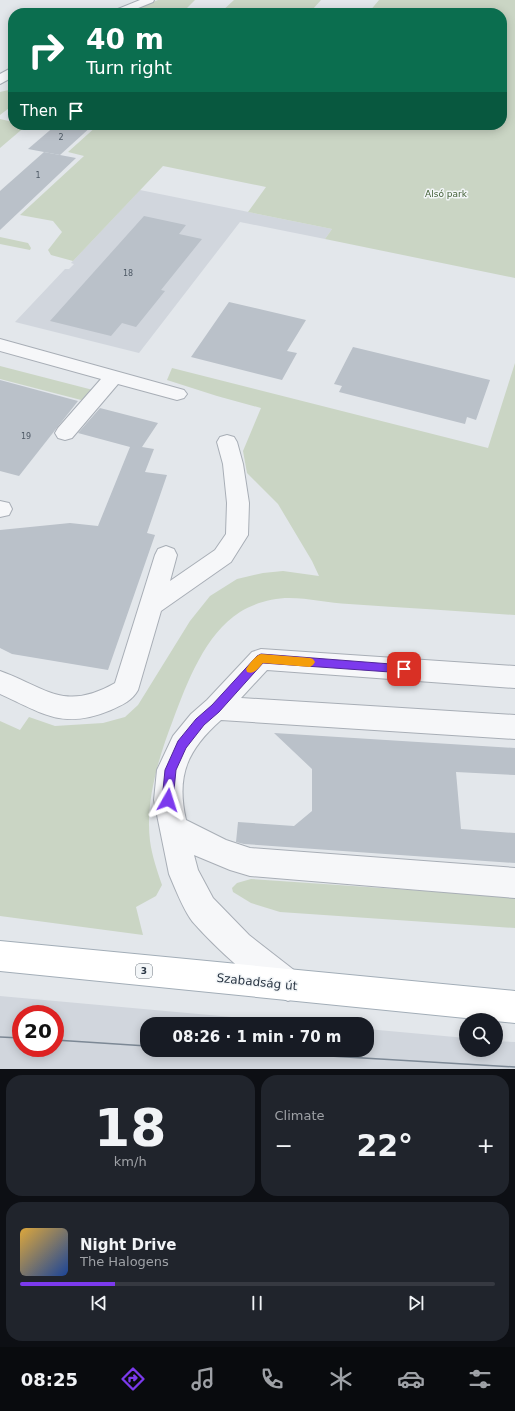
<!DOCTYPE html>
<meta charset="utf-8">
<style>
body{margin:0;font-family:"DejaVu Sans",sans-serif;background:#20242c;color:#f1f3f6;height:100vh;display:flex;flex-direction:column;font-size:15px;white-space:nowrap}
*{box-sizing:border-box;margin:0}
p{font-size:13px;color:#9ea1a6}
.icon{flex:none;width:22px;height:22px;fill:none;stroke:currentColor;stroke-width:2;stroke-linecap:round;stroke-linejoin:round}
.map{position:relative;height:1069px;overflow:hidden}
.panel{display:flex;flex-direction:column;gap:6px;padding:6px;background:#0d0f14;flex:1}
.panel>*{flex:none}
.banner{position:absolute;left:8px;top:8px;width:499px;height:122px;border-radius:16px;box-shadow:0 2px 10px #0003;background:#0b6e4f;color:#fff;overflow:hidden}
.controls{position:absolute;left:459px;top:1013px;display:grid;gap:8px}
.controls a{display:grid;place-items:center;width:44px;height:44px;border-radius:50%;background:#171b24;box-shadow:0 2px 10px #0003;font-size:20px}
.speed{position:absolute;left:12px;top:1005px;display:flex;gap:8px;font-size:20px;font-weight:700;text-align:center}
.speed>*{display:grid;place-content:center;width:52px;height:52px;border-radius:50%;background:#171b24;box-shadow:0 2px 10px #0003;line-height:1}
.speed .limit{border:6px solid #d22;background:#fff;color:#111}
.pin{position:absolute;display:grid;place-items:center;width:34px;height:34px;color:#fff;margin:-17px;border-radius:8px;box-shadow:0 2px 6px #0006}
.me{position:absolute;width:44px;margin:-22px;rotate:6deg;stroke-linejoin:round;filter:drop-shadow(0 0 3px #0008)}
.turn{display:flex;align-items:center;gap:14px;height:84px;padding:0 12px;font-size:18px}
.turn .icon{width:52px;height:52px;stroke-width:2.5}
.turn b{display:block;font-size:28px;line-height:34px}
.then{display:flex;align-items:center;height:38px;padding:0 12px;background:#0003;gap:8px;font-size:15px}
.big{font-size:30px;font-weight:600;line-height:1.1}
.panel .widget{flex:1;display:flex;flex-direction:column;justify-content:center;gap:6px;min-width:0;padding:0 14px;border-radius:16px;background:#20242c}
.panel .dial{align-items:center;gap:0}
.dial b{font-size:52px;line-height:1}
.song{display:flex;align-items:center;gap:12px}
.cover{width:48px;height:48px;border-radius:6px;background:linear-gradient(135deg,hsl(40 70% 55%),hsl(220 70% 35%))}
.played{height:4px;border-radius:2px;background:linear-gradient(90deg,#7c3aed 20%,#363941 20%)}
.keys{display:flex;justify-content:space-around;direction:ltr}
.heat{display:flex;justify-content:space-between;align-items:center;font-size:22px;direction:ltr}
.panel .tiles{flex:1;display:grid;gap:6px;grid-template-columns:1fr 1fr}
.widget:last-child{grid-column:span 2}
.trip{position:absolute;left:140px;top:1017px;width:234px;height:40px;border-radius:16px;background:#171b24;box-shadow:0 2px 10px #0003;font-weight:600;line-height:40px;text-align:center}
.menu{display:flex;height:64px;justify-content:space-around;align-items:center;background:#090b0e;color:#9ea1a6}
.menu .icon{width:28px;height:28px}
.menu .current{color:#7c3aed}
.menu b{font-size:18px;color:#f1f3f6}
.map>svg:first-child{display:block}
.built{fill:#d1d6dd;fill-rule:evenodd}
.green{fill:#cad5c4}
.building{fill:#bac1c9}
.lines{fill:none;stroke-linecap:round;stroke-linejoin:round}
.minor-casing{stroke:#a8aeb6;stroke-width:2}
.major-casing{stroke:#a2adb7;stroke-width:2}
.minor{fill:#f6f7f9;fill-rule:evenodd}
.major{fill:#fff;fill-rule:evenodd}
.tram{stroke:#7c8895;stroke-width:1.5}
.route{fill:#7c3aed;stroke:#51269a}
.slow{fill:#f59e0b}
.labels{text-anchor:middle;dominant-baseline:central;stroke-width:3;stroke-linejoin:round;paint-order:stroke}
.number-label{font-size:8px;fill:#4e5965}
.far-park-label{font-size:9px;fill:#436037;stroke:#f3f6f8}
.shield{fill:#f3f6f8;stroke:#66707a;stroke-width:1}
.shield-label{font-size:9px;font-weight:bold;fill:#2a3644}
.near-street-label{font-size:12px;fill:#2a3644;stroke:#f3f6f8}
</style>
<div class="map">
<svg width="515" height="1069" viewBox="0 0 515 1069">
<rect width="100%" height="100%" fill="#e3e7eb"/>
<g class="built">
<path d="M140,190L332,229L325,239L240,222L139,353L15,322L65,269H69L74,264L71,263Z"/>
<path d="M0,996L309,1024H147V1050H367V1029L466,1038V1050H496V1041L515,1042V1069H0ZM21,1014H55V1048H21Z"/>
</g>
<g class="green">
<path d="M158,0H195L182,13H124Z"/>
<path d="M234,0H321L313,9L315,13H220Z"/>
<path d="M379,0H515V278L325,239L332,229L248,212L266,187L163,166L73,261L51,255L48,250L62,232L53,221L20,215L84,156L68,152L98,125H502V13H357L369,12Z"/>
<path d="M13,89V105L0,115V92Z"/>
<path d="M0,119L13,122V125H27L0,148Z"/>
<path d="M0,237L28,243L31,248L30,250L0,244Z"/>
<path d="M515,363V615C460,611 405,608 349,604C329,603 309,598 289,598C273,598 254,603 240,612C205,634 187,683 173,720C159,756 145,802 150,841C152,856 157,870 162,885L156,896L136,907L143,935L0,916V721L20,730L29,717L55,726L103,723L125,717L138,705L190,621L210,596L237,579L263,573L283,571L319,576L312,561L278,504L247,473L243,451L261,408L217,396L167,380L172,368L488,448Z"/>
<path d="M0,366L93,390L85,401L0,379Z"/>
<path d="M251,879L515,897V928L280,912L251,903L233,892L232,888L237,883Z"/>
</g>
<g class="building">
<path d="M56,125H93L60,155L28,149Z"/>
<path d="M44,152L76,158L0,230V191Z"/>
<path d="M144,216L186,225L179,234L202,239L161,290L165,291L136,327L122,323L111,336L50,321Z"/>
<path d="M229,302L306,320L287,351L297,353L282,380L191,357Z"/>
<path d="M353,347L490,380L476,420L467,417L465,424L339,392L342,386L334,384Z"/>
<path d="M0,380L78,401L19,476L0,471Z"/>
<path d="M100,408L158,423L142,447L154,449L145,472L167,475L147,533L155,535L108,670L12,654L0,648V530L70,523L98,526L130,447L78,433Z"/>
<path d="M274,733L515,748V775L456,772L461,829L515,833V863L244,844L236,842L238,822L294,826L312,811V769Z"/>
</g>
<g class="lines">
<g class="minor-casing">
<g id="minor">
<path d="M140,0H154L153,2L126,13H112L113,11Z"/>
<path d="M13,67V77L0,84V74Z"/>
<path d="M0,339L184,390L187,394L184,398L177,400L118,384L72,438L65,440L58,438L55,433L58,428L101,379L0,351Z"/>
<path d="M227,435L234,437L237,442L243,464L249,503L248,535L231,562L161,611L138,690C132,701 122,705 111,710C63,730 44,714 0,694V671C47,688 64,712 115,683L155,555L158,549L166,546L174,549L177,555L170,581L215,550L226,534L227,503L223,464L217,442L220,437Z"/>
<path d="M0,501L9,503L12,509L9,515L0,517Z"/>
<path d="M261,649L515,666V688L267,670L241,698L515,715V739L221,720C187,750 176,776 186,820L226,840L250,848L515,868V898L250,876L230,870L194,855L198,870L213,898L249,935L299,974L304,985L299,996L288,1001C259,989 213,945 192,921C183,909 175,888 169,874L154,800L157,770L173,736L191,714L207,700L252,652Z"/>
</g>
</g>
<g class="major-casing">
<path id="major" d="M0,941L515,991V1023L0,971Z"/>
</g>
<use href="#minor" class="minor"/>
<use href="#major" class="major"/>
<g class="tram">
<path d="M0,1037L21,1038"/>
<path d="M55,1040L147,1046"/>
<path d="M229,1050L515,1067"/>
</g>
</g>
<path class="route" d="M261,654L404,665L407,666L409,669L407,672L404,673L263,663L219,712L204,725L186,748L176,770L173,800L172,804L168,805L163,804L162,800L165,770L178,741L196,719L212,705L257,656Z"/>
<path class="slow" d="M261,654L310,658L313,659L315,662L313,665L310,667L263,663C258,668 255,675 247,672L246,669C249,664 255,656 261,654Z"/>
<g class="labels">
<g class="number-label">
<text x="61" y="137">2</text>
<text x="38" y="175">1</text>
<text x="128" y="273">18</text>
<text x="26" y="436">19</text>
</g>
<g class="far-park-label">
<text x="446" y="194">Alsó park</text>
</g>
<rect class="shield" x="136" y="964" width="16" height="14" rx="3"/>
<g class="shield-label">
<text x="144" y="971">3</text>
</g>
<g class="near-street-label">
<text transform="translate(257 982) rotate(6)">Szabadság út</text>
</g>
</g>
</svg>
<div class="controls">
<a><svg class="icon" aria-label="search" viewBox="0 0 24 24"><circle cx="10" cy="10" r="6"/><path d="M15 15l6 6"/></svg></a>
</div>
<div class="speed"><div class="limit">20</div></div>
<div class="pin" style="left:404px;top:669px;background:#d93025"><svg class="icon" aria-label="arrive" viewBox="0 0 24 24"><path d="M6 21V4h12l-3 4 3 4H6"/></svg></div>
<svg class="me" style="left:168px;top:800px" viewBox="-20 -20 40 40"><path d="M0-17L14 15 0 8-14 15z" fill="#7c3aed" stroke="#fff" stroke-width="4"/></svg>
<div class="trip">08:26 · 1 min · 70 m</div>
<div class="banner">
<div class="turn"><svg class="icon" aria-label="right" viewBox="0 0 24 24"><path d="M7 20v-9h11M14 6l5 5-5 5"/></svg><div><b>40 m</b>Turn right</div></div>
<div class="then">Then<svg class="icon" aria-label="arrive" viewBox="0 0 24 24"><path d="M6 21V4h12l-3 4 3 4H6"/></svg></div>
</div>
</div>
<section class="panel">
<div class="tiles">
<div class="widget dial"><b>18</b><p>km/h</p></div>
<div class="widget"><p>Climate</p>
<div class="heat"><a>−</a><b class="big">22°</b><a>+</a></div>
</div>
<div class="widget">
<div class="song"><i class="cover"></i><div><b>Night Drive</b><p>The Halogens</p></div></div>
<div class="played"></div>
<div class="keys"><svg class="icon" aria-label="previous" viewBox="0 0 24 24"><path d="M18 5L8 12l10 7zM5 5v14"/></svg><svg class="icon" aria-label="pause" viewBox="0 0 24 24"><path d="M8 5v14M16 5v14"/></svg><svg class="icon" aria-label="next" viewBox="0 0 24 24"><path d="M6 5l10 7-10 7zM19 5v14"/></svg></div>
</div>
</div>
</section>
<nav class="menu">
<b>08:25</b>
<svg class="icon current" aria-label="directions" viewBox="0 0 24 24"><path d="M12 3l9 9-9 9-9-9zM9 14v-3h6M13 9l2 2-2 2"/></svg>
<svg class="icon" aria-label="music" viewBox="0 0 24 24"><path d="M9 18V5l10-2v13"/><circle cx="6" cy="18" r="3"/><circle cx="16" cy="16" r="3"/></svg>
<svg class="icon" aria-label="phone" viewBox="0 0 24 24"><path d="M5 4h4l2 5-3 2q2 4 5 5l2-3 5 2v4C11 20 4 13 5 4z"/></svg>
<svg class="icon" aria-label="climate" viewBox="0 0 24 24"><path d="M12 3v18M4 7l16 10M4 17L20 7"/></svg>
<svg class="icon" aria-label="car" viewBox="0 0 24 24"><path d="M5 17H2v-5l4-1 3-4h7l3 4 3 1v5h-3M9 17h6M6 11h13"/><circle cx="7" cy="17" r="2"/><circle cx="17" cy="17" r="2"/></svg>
<svg class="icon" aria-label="filters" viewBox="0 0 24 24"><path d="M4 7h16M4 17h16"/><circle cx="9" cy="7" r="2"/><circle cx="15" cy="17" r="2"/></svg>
</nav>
